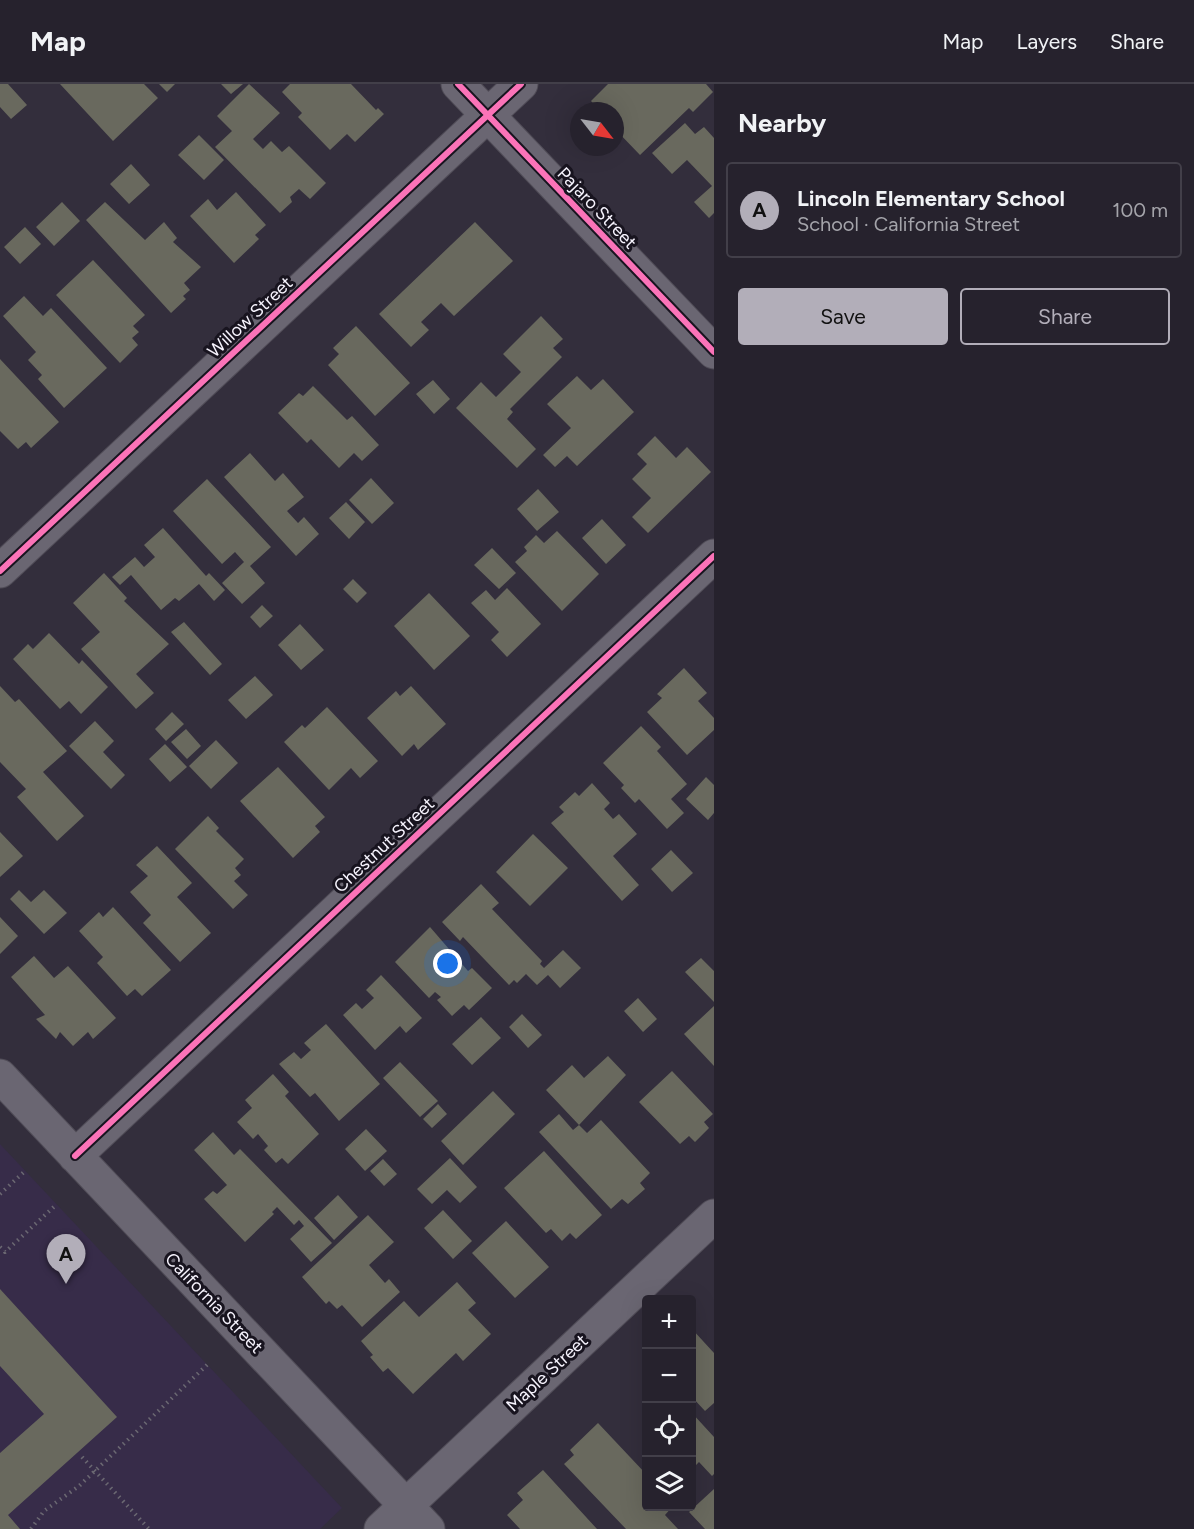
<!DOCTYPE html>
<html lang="en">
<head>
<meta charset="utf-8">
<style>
  :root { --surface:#26222d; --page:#322f39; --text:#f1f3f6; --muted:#a4a4aa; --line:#423f49; --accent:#b2aeb9 }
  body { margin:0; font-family:Figtree,sans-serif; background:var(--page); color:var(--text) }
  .controls { position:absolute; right:18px; bottom:18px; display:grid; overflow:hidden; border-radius:6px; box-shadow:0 6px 24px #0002 }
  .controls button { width:54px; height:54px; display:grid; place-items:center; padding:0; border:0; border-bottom:2px solid var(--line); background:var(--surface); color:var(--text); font:30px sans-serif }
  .compass { position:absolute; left:570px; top:18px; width:54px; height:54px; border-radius:50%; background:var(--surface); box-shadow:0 6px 24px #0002; rotate:121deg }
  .you { position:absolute; left:448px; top:880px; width:21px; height:21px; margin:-15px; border:4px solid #fff; border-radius:50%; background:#1a73e8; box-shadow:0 0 0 9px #1a73e833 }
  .badge { display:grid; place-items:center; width:39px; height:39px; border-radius:50%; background:var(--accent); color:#111; font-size:20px; font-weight:700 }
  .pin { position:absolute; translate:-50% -50px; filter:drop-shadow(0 2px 3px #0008) }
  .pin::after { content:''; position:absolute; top:32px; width:21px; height:18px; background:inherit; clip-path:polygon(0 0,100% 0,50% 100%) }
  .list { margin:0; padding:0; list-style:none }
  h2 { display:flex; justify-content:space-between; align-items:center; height:78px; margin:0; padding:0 24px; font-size:26px }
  h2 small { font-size:20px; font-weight:400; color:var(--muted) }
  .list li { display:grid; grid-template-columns:39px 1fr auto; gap:18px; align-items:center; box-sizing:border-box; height:96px; margin:0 12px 12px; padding:0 12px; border:2px solid var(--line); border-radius:6px }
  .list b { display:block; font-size:22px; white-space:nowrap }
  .list p { margin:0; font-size:20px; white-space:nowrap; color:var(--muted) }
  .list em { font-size:20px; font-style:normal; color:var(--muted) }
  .actions { display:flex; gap:12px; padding:18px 24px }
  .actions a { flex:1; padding:14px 0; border:2px solid var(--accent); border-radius:6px; text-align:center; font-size:21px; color:var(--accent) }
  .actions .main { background:var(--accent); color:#111 }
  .icon { flex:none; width:33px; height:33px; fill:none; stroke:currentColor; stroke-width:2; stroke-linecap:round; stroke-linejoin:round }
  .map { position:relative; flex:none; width:714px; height:1445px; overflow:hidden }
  header { display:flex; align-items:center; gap:36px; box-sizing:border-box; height:84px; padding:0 30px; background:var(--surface); border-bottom:2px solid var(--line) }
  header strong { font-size:28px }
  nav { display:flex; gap:33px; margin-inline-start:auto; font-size:21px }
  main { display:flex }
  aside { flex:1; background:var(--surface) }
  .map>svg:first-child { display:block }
  .built { fill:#372c49 }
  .building { fill:#69695e }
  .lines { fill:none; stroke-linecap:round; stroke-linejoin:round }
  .minor-casing { stroke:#504c57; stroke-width:35 }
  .path { stroke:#6b6872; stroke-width:4; stroke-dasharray:1.5 4.5; stroke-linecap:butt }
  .minor { stroke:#6a6672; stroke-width:33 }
  .cycleway-casing { stroke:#18141f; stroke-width:10 }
  .cycleway { stroke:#fb73b8; stroke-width:6 }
  .labels { text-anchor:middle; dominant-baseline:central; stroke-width:6; stroke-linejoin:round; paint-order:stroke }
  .street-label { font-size:18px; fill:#f6f3fd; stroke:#18141f }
</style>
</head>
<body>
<header>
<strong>Map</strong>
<nav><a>Map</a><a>Layers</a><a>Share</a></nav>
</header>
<main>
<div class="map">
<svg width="714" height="1445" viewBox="0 0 714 1445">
  <rect width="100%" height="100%" fill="#332e3c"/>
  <!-- built -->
  <path class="built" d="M0 1060 342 1424 320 1445H0Z"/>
  <!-- building -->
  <path class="building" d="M0 0H8L27 21 11 35 0 23Z
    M60 0H144L158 14 113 57Z
    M159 0H175L167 8Z
    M221 0H243L231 10Z
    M249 0 280 29 253 55 263 65 271 57 282 68 289 62 326 99 310 115 299 105 290 113 292 118 280 129 215 63 232 47 217 32Z
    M290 0H351L376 26 378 24 384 30 355 58 347 50 330 66 298 33 302 29 282 8Z
    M608 0H706L713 8 693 28 689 24 640 71 615 45 617 38 615 27H600L591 17Z
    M685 39 695 50 704 43 714 54V129L709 134 694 118 712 102 687 76 672 90 652 69Z
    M199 51 224 76 204 96 178 71Z
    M131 80 150 101 129 120 110 100Z
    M236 108 266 141 255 151 259 155 234 179 190 132 208 115 217 126Z
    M62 118 80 137 54 162 36 143Z
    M105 118 145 156 164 138 177 154 173 158 201 183 184 199 190 206 183 212 186 215 171 229 86 136Z
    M475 138 513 177 454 232 441 219 421 238 429 246 411 263 379 230Z
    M25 143 41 160 20 180 4 163Z
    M93 176 145 231 133 242 139 248 132 254 138 261 120 279 56 211Z
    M24 212 43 232 51 224 107 284 64 324 38 295 42 291 28 276 36 268 3 232Z
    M541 232 563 255 553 264 562 273 510 325 513 328 507 335 536 365 517 384 456 324 481 298 496 313 521 288 503 270Z
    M356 242 410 299 375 332 328 281 339 270 333 264Z
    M0 275 59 338 31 364 26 358 18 365 0 347Z
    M577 292 591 306 603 295 634 328 577 382 567 372 555 383 543 371 571 344 547 320Z
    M433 296 450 315 434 330 416 310Z
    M313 302 347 336 352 332 379 361 362 377 354 369 339 384 311 355 307 359 278 329 299 309 303 312Z
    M655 352 676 374 687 363 711 388 648 449 632 433 651 414 632 395 647 380 637 370Z
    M250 369 275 397 283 389 304 413 287 427 298 439 304 433 319 450 296 472 224 393Z
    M371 394 394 419 372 440 349 416Z
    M207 395 271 463 250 482 265 499 242 520 222 499 244 478 235 468 222 480 173 427Z
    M538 405 559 428 537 447 517 425Z
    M346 418 365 438 349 455 329 434Z
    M602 435 626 461 606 480 582 454Z
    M163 444 206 492 209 489 225 506 214 517 199 500 179 517 175 514 161 526 131 491 120 501 112 493 135 473 144 483 155 473 144 461Z
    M557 447 599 490 562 527 515 478 527 467 524 463 536 451 544 459Z
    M492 464 516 489 499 505 474 481Z
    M104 489 127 514 124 517 169 560 136 590 154 609 136 625 81 565 100 548 73 519Z
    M353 495 367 509 357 519 343 505Z
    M507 504 541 540 507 573 491 556 499 548 471 519 486 506 495 516Z
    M429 509 470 552 434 586 394 542Z
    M262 521 273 532 260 544 250 533Z
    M184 538 222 580 210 591 171 548Z
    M300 540 324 566 301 586 278 561Z
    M49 549 79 580 82 576 108 603 81 630 69 617 60 625 13 575 28 560 33 565Z
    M684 584 707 609 698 617 714 634V646L687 671 647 628 662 614 657 610Z
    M255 592 273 611 246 635 228 616Z
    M0 602 15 618 19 615 67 667 43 688 84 732 57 757 17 713 26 705 0 678Z
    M411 602 446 640 418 666 414 660 402 672 367 634 396 607 400 612Z
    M327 623 378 677 360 694 351 684 329 706 284 658 302 641 305 644Z
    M172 628 184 640 166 657 155 645Z
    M95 637 114 657 103 668 125 691 111 705 69 662Z
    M641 642 661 663 657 667 687 700 671 715 684 729 667 745 639 715 635 719 621 704 624 701 603 679Z
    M186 645 201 662 187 675 171 658Z
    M216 656 238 679 211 705 189 682Z
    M165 660 187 683 170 698 149 675Z
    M278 683 325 733 315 742 320 748 293 774 240 717Z
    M706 693 714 701V729L708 736 686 715Z
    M592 699 610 719 604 725 613 735 619 730 637 750 613 772 639 801 622 817 551 739 564 728 559 723 575 708 579 712Z
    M208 732 219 744 216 747 244 775 235 784 241 791 234 797 248 811 233 825 175 765Z
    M0 748 23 772 0 793Z
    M533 750 568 784 530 822 496 788Z
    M157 762 192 799 177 813 211 849 180 878 143 839 151 831 130 808 148 792 136 781Z
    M671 766 693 789 672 808 651 785Z
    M481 800 499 819 492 825 542 877 540 880 544 884 563 866 581 884 560 904 548 891 537 901 526 890 517 899 514 896 509 901 463 853 460 857 442 838Z
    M19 806 31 818 44 806 67 829 44 850 10 815Z
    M113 823 171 886 142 912 135 905 127 912 97 879 103 873 79 847 99 828 103 833Z
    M0 833 18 852 0 870Z
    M430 843 468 887 472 884 492 904 469 926 464 921 452 932 437 916 441 913 435 908 429 914 395 878Z
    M34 872 54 894 68 882 116 934 93 955 88 948 73 962 60 948 56 955 36 935 45 931 11 893Z
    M701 874 714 887V918L685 888Z
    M381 891 422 934 406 949 400 942 375 966 343 931 356 919 362 925 374 914 366 906Z
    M638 914 657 935 643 948 624 927Z
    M714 922V982L684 950Z
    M522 930 542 951 528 964 509 943Z
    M481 933 501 954 472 981 452 960Z
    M326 940 380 1000 339 1037 315 1009 310 1013 279 980 294 968 301 975 311 966 304 959Z
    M608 972 626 991 579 1041 546 1006 572 981 584 994Z
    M400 978 438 1017 420 1033 383 994Z
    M672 987 713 1030 704 1038 709 1044 695 1058 689 1052 680 1060 639 1018Z
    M273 990 289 1008 285 1012 319 1050 288 1080 282 1074 276 1079 264 1066 268 1062 258 1050 253 1055 237 1038 252 1024 245 1016Z
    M493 1007 515 1030 463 1081 441 1057Z
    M438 1020 447 1030 432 1044 423 1035Z
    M559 1030 573 1046 579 1041 587 1049 601 1036 650 1089 640 1099 645 1105 628 1120 622 1115 611 1125 539 1048Z
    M366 1045 387 1067 365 1087 345 1065Z
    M213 1048 234 1071 240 1065 332 1159 311 1178 290 1155 304 1142 299 1136 294 1141 277 1123 272 1128 274 1130 245 1158 204 1115 213 1107 217 1110 227 1101 194 1066Z
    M544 1067 602 1131 576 1155 570 1149 562 1157 551 1145 546 1149 504 1104Z
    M450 1074 477 1103 460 1119 447 1106 432 1120 417 1105Z
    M383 1075 397 1090 384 1102 370 1087Z
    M338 1111 358 1133 334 1156 314 1134Z
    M443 1126 472 1157 453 1175 424 1144Z
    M368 1131 394 1158 369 1181 385 1199 389 1195 400 1208 362 1243 342 1221 337 1225 329 1217 326 1220 302 1193Z
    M506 1137 549 1183 515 1214 472 1169Z
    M457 1198 476 1219 468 1226 491 1250 463 1277 456 1269 413 1310 388 1284 383 1288 370 1273 373 1271 361 1257 404 1217 419 1233Z
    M0 1205 117 1333 8 1431 20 1445H0V1369L44 1330 0 1282Z
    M692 1245 714 1269V1319L705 1327 692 1313Z
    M692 1329 714 1353V1390L712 1392 699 1378 692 1385Z
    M598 1339 646 1390V1422H673L665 1431 678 1445H626L564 1380 574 1371 570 1366Z
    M543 1386 597 1445H520L507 1431 523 1416 517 1409Z
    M714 1405V1445H705L689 1428Z"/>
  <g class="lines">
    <defs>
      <path id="minor" d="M458 0 714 268
        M0 487 521 0
        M0 992 428 1445
        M75 1072 714 472
        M381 1445 714 1132"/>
    </defs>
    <!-- minor casing -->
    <use href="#minor" class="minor-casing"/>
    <!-- path -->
    <path class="path" d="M0 1110 25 1087
      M0 1163 5 1168 57 1120
      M82 1373 149 1445
      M31 1445 44 1427 79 1402 208 1280"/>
    <!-- minor -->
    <use href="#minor" class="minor"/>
    <defs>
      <path id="cycleway" d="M458 0 714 268
        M0 487 521 0
        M75 1072 714 472"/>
    </defs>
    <!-- cycleway casing -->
    <use href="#cycleway" class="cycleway-casing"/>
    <!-- cycleway -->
    <use href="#cycleway" class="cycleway"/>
  </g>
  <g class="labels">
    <!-- street labels -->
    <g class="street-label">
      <text transform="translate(597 124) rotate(46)">Pajaro Street</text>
      <text transform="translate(250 233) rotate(-43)">Willow Street</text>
      <text transform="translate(384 761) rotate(-43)">Chestnut Street</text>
      <text transform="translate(214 1219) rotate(46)">California Street</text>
      <text transform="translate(547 1289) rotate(-43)">Maple Street</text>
    </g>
  </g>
</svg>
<div class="controls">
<button>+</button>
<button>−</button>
<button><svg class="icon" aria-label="locate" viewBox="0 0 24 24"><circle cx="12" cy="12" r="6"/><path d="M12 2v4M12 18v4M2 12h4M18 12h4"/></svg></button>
<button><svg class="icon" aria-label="layers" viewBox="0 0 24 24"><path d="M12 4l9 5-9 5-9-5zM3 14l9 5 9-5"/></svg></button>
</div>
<svg class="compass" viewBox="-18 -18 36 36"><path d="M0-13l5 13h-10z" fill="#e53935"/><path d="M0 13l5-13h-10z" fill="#a4a4aa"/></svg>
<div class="you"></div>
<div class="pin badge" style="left:66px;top:1200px">A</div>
</div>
<aside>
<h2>Nearby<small></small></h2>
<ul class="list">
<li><span class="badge">A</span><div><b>Lincoln Elementary School</b><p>School · California Street</p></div><em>100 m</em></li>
</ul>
<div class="actions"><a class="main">Save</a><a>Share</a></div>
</aside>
</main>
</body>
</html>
